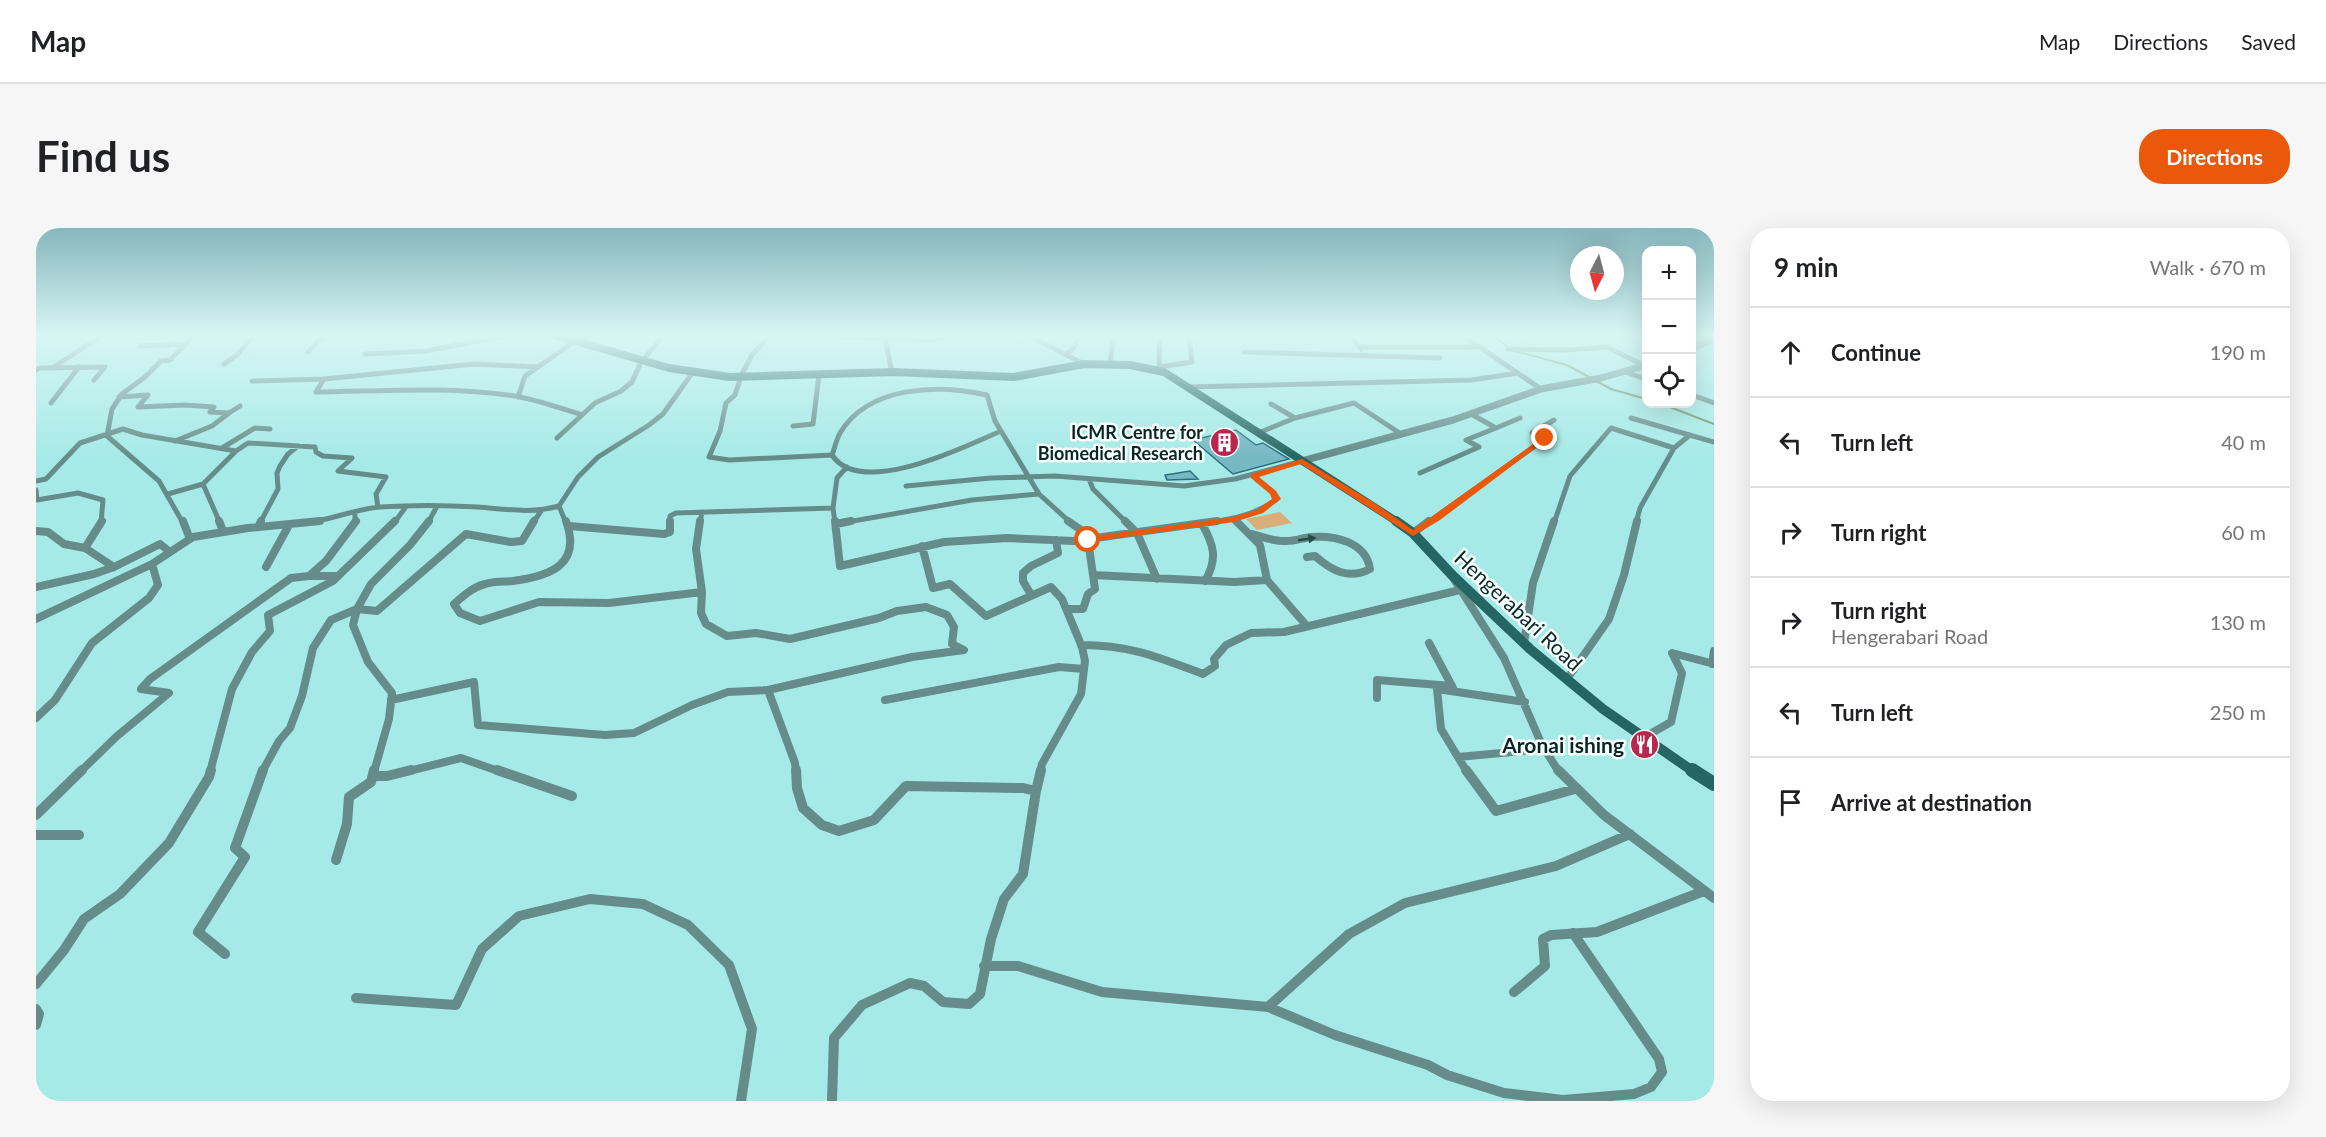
<!DOCTYPE html>
<html lang="en">
<head>
<meta charset="utf-8">
<style>
  :root { --surface:#fff; --page:#f6f6f6; --text:#202124; --muted:#757577; --line:#e0e0e0; --accent:#ea580c }
  body { margin:0; font-family:Lato,sans-serif; background:var(--page); color:var(--text) }
  .controls { position:absolute; right:18px; top:18px; display:grid; overflow:hidden; border-radius:12px; box-shadow:0 6px 24px #0002 }
  .controls button { width:54px; height:54px; display:grid; place-items:center; padding:0; border:0; border-bottom:2px solid var(--line); background:var(--surface); color:var(--text); font:30px sans-serif }
  .compass { position:absolute; left:1534px; top:18px; width:54px; height:54px; border-radius:50%; background:var(--surface); box-shadow:0 6px 24px #0002; rotate:186deg }
  .stop { position:absolute; width:18px; height:18px; margin:-14px; border:4px solid #ea580c; border-radius:50%; background:#fff }
  .stop.end { background:#ea580c; border-color:#fff; box-shadow:0 2px 6px #0008 }
  .list { margin:0; padding:0; list-style:none }
  h2 { display:flex; justify-content:space-between; align-items:center; height:78px; margin:0; padding:0 24px; font-size:26px }
  h2 small { font-size:20px; font-weight:400; color:var(--muted) }
  .list li { display:grid; grid-template-columns:39px 1fr auto; gap:18px; align-items:center; box-sizing:border-box; height:90px; padding:0 24px; border-top:2px solid var(--line) }
  .list b { display:block; font-size:22px; white-space:nowrap }
  .list p { margin:0; font-size:20px; white-space:nowrap; color:var(--muted) }
  .list em { font-size:20px; font-style:normal; color:var(--muted) }
  .icon { flex:none; width:33px; height:33px; fill:none; stroke:currentColor; stroke-width:2; stroke-linecap:round; stroke-linejoin:round }
  .map { position:relative; flex:none; width:1678px; height:873px; overflow:hidden; border-radius:24px }
  header { display:flex; align-items:center; gap:36px; box-sizing:border-box; height:84px; padding:0 30px; background:var(--surface); border-bottom:2px solid var(--line) }
  header strong { font-size:28px }
  nav { display:flex; gap:33px; margin-inline-start:auto; font-size:21px }
  .intro { display:flex; align-items:center; justify-content:space-between; box-sizing:border-box; height:144px; padding:0 36px }
  h1 { margin:0; font-size:42px }
  .button { padding:15px 27px; border-radius:24px; background:var(--accent); color:#fff; font-size:21px; font-weight:700 }
  main { display:flex; gap:36px; padding:0 36px }
  aside { flex:1; background:var(--surface); border-radius:24px; box-shadow:0 6px 24px #0002 }
  .map>svg:first-child { display:block }
  .green { fill:#d8ae79 }
  .lines { fill:none; stroke-linecap:round; stroke-linejoin:round }
  .stream { stroke:#6c8e62; stroke-width:2 }
  .building { fill:#77b8c5; stroke:#2c6d79; stroke-width:1.5 }
  .minor-far2 { stroke:#658c8a; stroke-width:5 }
  .minor-far1 { stroke:#658c8a; stroke-width:8 }
  .minor { stroke:#658c8a; stroke-width:10 }
  .tertiary { stroke:#658c8a; stroke-width:7 }
  .secondary-far2 { stroke:#256563; stroke-width:8 }
  .secondary-far1 { stroke:#256563; stroke-width:10 }
  .secondary { stroke:#256563; stroke-width:14 }
  .oneway { fill:#294a48 }
  .route { fill:#ea580c }
  .labels { text-anchor:middle; dominant-baseline:central; stroke-width:5; stroke-linejoin:round; paint-order:stroke }
  .far-poi-label { font-size:18px; font-weight:bold; fill:#092625; stroke:#f8fefe; text-anchor:end }
  .street-label { font-size:21px; fill:#092625; stroke:#f8fefe }
  .poi-label { font-size:21px; font-weight:bold; fill:#092625; stroke:#f8fefe; text-anchor:end }
</style>
</head>
<body>
<header>
<strong>Map</strong>
<nav><a>Map</a><a>Directions</a><a>Saved</a></nav>
</header>
<div class="intro"><h1>Find us</h1><a class="button">Directions</a></div>
<main>
<div class="map">
<svg width="1678" height="873" viewBox="0 0 1678 873">
  <rect width="100%" height="100%" fill="#a6eae7"/>
  <!-- green -->
  <path class="green" d="M1244 284 1256 295 1221 302 1210 291Z"/>
  <g class="lines">
    <!-- stream -->
    <path class="stream" d="M1457 107 1475 122 1531 137 1575 161 1610 171
      M1626 176 1678 196"/>
  </g>
  <!-- building -->
  <path class="building" d="M1200 202 1220 217 1227 215 1253 231 1197 246 1157 212Z
    M1154 243 1162 251 1131 252 1129 247Z"/>
  <g class="lines">
    <!-- minor-far2 -->
    <path class="minor-far2" d="M734 107 716 127 705 148 699 167 690 175 684 203 673 229 693 232 796 227C825 271 930 218 965 203L1003 266 1035 295
      M776 107 896 112 912 107
      M992 107 1048 136
      M1295 107H1314L1325 121
      M1426 107 1505 161
      M849 111 856 144
      M545 113 555 107
      M104 118 150 116
      M1324 119H1444
      M1472 121 1529 122 1571 119 1609 138
      M272 124 288 107
      M1208 124 1404 130
      M1031 125 1037 121 1043 107
      M329 126 390 123 472 107
      M1074 135 1078 107
      M188 136 201 127 218 107
      M19 138 67 107
      M1123 139 1156 134 1153 107
      M1123 141 1124 107
      M0 142 3 140 69 139 58 152
      M1589 144 1610 151
      M288 151 280 164C346 163 414 158 479 168 502 172 524 180 546 187
      M216 153 288 151 438 136 501 139
      M1151 159 1435 152 1482 145
      M1656 167 1678 175
      M83 169 112 167 102 179 149 177 178 179 174 184 193 185 204 178
      M482 169 489 148 542 111
      M15 175 43 139
      M1235 176 1259 190
      M1435 186 1460 200 1484 190
      M1595 190 1678 214
      M757 198 777 196 783 147
      M1222 205 1259 190 1318 175 1365 206
      M521 210 559 175 585 163 596 154 605 134 628 107
      M139 213 176 198 193 185
      M186 220 219 200 234 201
      M1638 220 1654 207
      M200 223 212 215 279 219 280 224 287 228 316 230 302 243 350 249 340 266 342 279
      M796 227C799 220 800 212 804 205 833 157 903 156 951 167L959 193 965 203
      M1384 245 1443 219 1430 212 1460 200
      M1053 251 1057 261 1091 295
      M0 253 10 251 44 215 87 201 106 207 200 223 167 256 184 295
      M870 258 955 250 1019 248 1148 258 1199 251 1266 233
      M0 262 1 272 42 265 67 272 65 295
      M132 266 167 256
      M523 278 530 295
      M319 285V295
      M1198 291 1202 295
      M147 295 123 253 71 208 76 181 86 166 109 149 125 133 134 132 158 107
      M224 295 242 261 241 245 244 238 252 226 262 218
      M267 295C293 293 318 281 344 279 375 277 409 277 441 279 470 281 494 286 523 278L542 249 562 229 613 197 627 186 657 144
      M358 295 369 280
      M392 295 400 280
      M497 295 505 283
      M634 295V288L640 285 797 280
      M664 295 666 284
      M799 295 797 280 801 250 811 239
      M806 295 936 272 1003 266
      M1170 295C1197 291 1219 287 1241 271L1237 264 1217 248
      M1391 295 1509 211 1496 205 1518 192
      M1518 295 1534 248 1575 200 1638 220 1604 280 1600 295"/>
    <!-- minor-far1 -->
    <path class="minor-far1" d="M147 293 154 311
      M183 293 187 303
      M530 293C546 337 514 348 477 353 468 354 458 353 449 356 437 359 427 368 418 376L424 385 444 393 503 374 573 375 666 364 665 385 670 396 691 408 720 405 754 411 843 390 861 383 890 379 911 387 918 399 916 416 928 422 876 429 732 462 759 535 760 544
      M664 293 660 321 666 364
      M799 293 804 338 908 314 971 310 1038 313 1181 293
      M1032 293 1058 311
      M1089 293 1101 305 1121 351
      M800 296 815 293
      M1166 296C1178 317 1182 331 1169 353
      M533 298 628 306 634 304V293
      M222 299 225 293
      M0 303 12 304 28 316 49 320 78 339
      M1377 305 1393 293
      M1216 306C1226 309 1237 313 1248 313 1257 314 1266 310 1275 309 1299 307 1330 314 1334 341 1313 352 1296 343 1279 328L1271 329
      M886 318 897 360 914 356 950 388 1015 359 1026 371 1046 419 1049 433 1045 466 1006 536 1004 544
      M49 320 66 293
      M230 339 253 297
      M1057 347 1198 354 1231 352 1224 317 1200 293
      M302 348H273L290 333 320 293
      M1418 351 1468 430 1506 517 1523 544
      M1231 352 1270 397
      M0 359 58 346 78 339 124 316 134 324
      M994 365 987 353V345L995 338 1022 325 1020 312
      M1031 381H1047L1052 366 1059 361 1052 312
      M0 391 116 336 157 309 212 300 284 293
      M1393 415 1417 460
      M1488 415 1497 355 1518 293
      M1045 417C1094 417 1122 429 1167 446L1179 438 1178 431 1190 417 1215 405 1248 404 1424 362
      M1676 436 1678 423
      M1531 451 1573 391 1588 347 1601 293
      M1341 470V452L1416 458
      M355 472 438 454 442 497 569 507 598 505 656 477 692 464 732 462
      M849 472 1023 439 1048 441
      M0 490 19 472 56 415 113 370 122 357 116 336
      M1607 510 1635 494 1646 445 1636 425 1678 436
      M1422 529 1508 521
      M44 544 80 509 133 465 105 461 114 451 255 350 273 348
      M174 544 196 461 216 424 234 403 232 387 297 353 359 293
      M226 544 243 513 254 500 266 468 277 420 295 392 321 381 335 356 374 317 393 293
      M338 544 353 491 356 465 332 434 317 397 321 381 341 383 430 306 475 314 486 313 498 293
      M369 544 425 530 465 544
      M1431 544 1405 501 1401 461 1489 474"/>
    <!-- minor -->
    <path class="minor" d="M461 542 536 568
      M760 542 761 560 767 580 786 597 803 603 838 592 870 558 987 560 1000 563 987 646 968 671 955 711 944 766 933 776 907 774 888 758 874 755 826 777 798 810 796 873
      M1430 542 1460 583 1539 561
      M1522 542 1568 587 1678 670
      M337 548H351L375 542
      M1000 563 1005 542
      M0 587 46 542
      M0 607H43
      M300 632 311 596 313 569 335 554 338 542
      M189 726 162 704 209 629 199 620 227 542
      M948 738H982L1066 764 1232 779 1313 706 1369 675 1520 638 1594 606
      M0 756 28 722 48 691 84 666 133 615 173 549 175 542
      M1478 764 1509 738 1507 711 1515 707 1561 704 1668 663
      M320 770 420 777 446 721 483 688 554 671 607 676 652 697 693 737 716 801 705 873
      M1232 779 1299 807 1392 837 1411 847 1468 865 1527 872 1598 866 1615 859 1626 844 1623 831 1537 705
      M0 781 3 786 0 797"/>
    <!-- tertiary -->
    <path class="tertiary" d="M1656 120 1678 111
      M1266 233 1417 192 1505 161 1565 150 1610 137"/>
    <!-- secondary-far2 -->
    <path class="secondary-far2" d="M519 107 633 140 694 149 858 144 978 149 1048 136 1094 137 1128 144 1363 295"/>
    <!-- secondary-far1 -->
    <path class="secondary-far1" d="M1360 293 1377 305 1416 347 1494 421 1567 481 1658 544"/>
    <!-- secondary -->
    <path class="secondary" d="M1656 542 1678 556"/>
  </g>
  <!-- one-way arrows -->
  <defs><path id="oneway-solid" d="M-6-.8H1V-3.2L6.5 0L1 3.2V.8H-6Z" transform="scale(1.5)"/></defs>
  <use class="oneway" href="#oneway-solid" transform="translate(1271 311) rotate(-8)"/>
  <!-- sky -->
  <linearGradient id="sky" x2="0" y2="1"><stop stop-color="#87b7bd"/><stop offset="0.47" stop-color="#d7f6f4"/><stop offset="1" stop-color="#d7f6f4" stop-opacity="0"/></linearGradient>
  <rect width="1678" height="229" fill="url(#sky)"/>
  <!-- route -->
  <path class="route" d="M1507 209 1513 210 1404 292 1377 308 1265 236 1223 249 1240 263 1245 271 1227 285 1198 294 1052 314 1048 312 1052 309 1197 289 1221 282 1236 271 1234 266 1215 250V246L1266 231 1340 276 1377 302Z"/>
  <!-- icons -->
  <defs>
    <symbol id="building-disc" viewBox="-11 -11 22 22"><circle r="9.5" fill="#b8274c" stroke="#f8fefe"/><path d="M-4-6H4V6H1V3H-1V6H-4ZM-2.5-4.3h1.7v1.8h-1.7ZM.8-4.3h1.7v1.8H.8ZM-2.5-1h1.7V.8h-1.7ZM.8-1h1.7V.8H.8Z" fill="#fff"/></symbol>
    <symbol id="restaurant-disc" viewBox="-11 -11 22 22"><circle r="9.5" fill="#b8274c" stroke="#f8fefe"/><path d="M-5-6h1v4h1v-4h1v4h1v-4h1v5L-1.5 .5V6h-2V.5L-5-1ZM5-6V6H3V1.5H1.5Q1.5-4 5-6Z" fill="#fff"/></symbol>
  </defs>
  <g fill-rule="evenodd">
    <use href="#building-disc" x="1172" y="198" width="33" height="33"/>
    <use href="#restaurant-disc" x="1592" y="500" width="33" height="33"/>
  </g>
  <g class="labels">
    <!-- far-poi labels -->
    <g class="far-poi-label">
      <text x="1167" y="204">ICMR Centre for<tspan x="1167" dy="21">Biomedical Research</tspan></text>
    </g>
    <!-- street labels -->
    <g class="street-label">
      <text transform="translate(1483 382) rotate(43)">Hengerabari Road</text>
    </g>
    <!-- poi labels -->
    <g class="poi-label">
      <text x="1588" y="516">Aronai ishing</text>
    </g>
  </g>
</svg>
<div class="controls">
<button>+</button>
<button>−</button>
<button><svg class="icon" aria-label="locate" viewBox="0 0 24 24"><circle cx="12" cy="12" r="6"/><path d="M12 2v4M12 18v4M2 12h4M18 12h4"/></svg></button>
</div>
<svg class="compass" viewBox="-18 -18 36 36"><path d="M0-13l5 13h-10z" fill="#e53935"/><path d="M0 13l5-13h-10z" fill="#757577"/></svg>
<div class="stop" style="left:1052px;top:312px"></div>
<div class="stop end" style="left:1509px;top:210px"></div>
</div>
<aside>
<h2>9 min<small>Walk · 670 m</small></h2>
<ul class="list">
<li><svg class="icon" aria-label="ahead" viewBox="0 0 24 24"><path d="M12 20V5M6 11l6-6 6 6"/></svg><div><b>Continue</b></div><em>190 m</em></li>
<li><svg class="icon" aria-label="left" viewBox="0 0 24 24"><path d="M17 20v-9H6M10 6l-5 5 5 5"/></svg><div><b>Turn left</b></div><em>40 m</em></li>
<li><svg class="icon" aria-label="right" viewBox="0 0 24 24"><path d="M7 20v-9h11M14 6l5 5-5 5"/></svg><div><b>Turn right</b></div><em>60 m</em></li>
<li><svg class="icon" aria-label="right" viewBox="0 0 24 24"><path d="M7 20v-9h11M14 6l5 5-5 5"/></svg><div><b>Turn right</b><p>Hengerabari Road</p></div><em>130 m</em></li>
<li><svg class="icon" aria-label="left" viewBox="0 0 24 24"><path d="M17 20v-9H6M10 6l-5 5 5 5"/></svg><div><b>Turn left</b></div><em>250 m</em></li>
<li><svg class="icon" aria-label="arrive" viewBox="0 0 24 24"><path d="M6 21V4h12l-3 4 3 4H6"/></svg><div><b>Arrive at destination</b></div></li>
</ul>
</aside>
</main>
</body>
</html>
